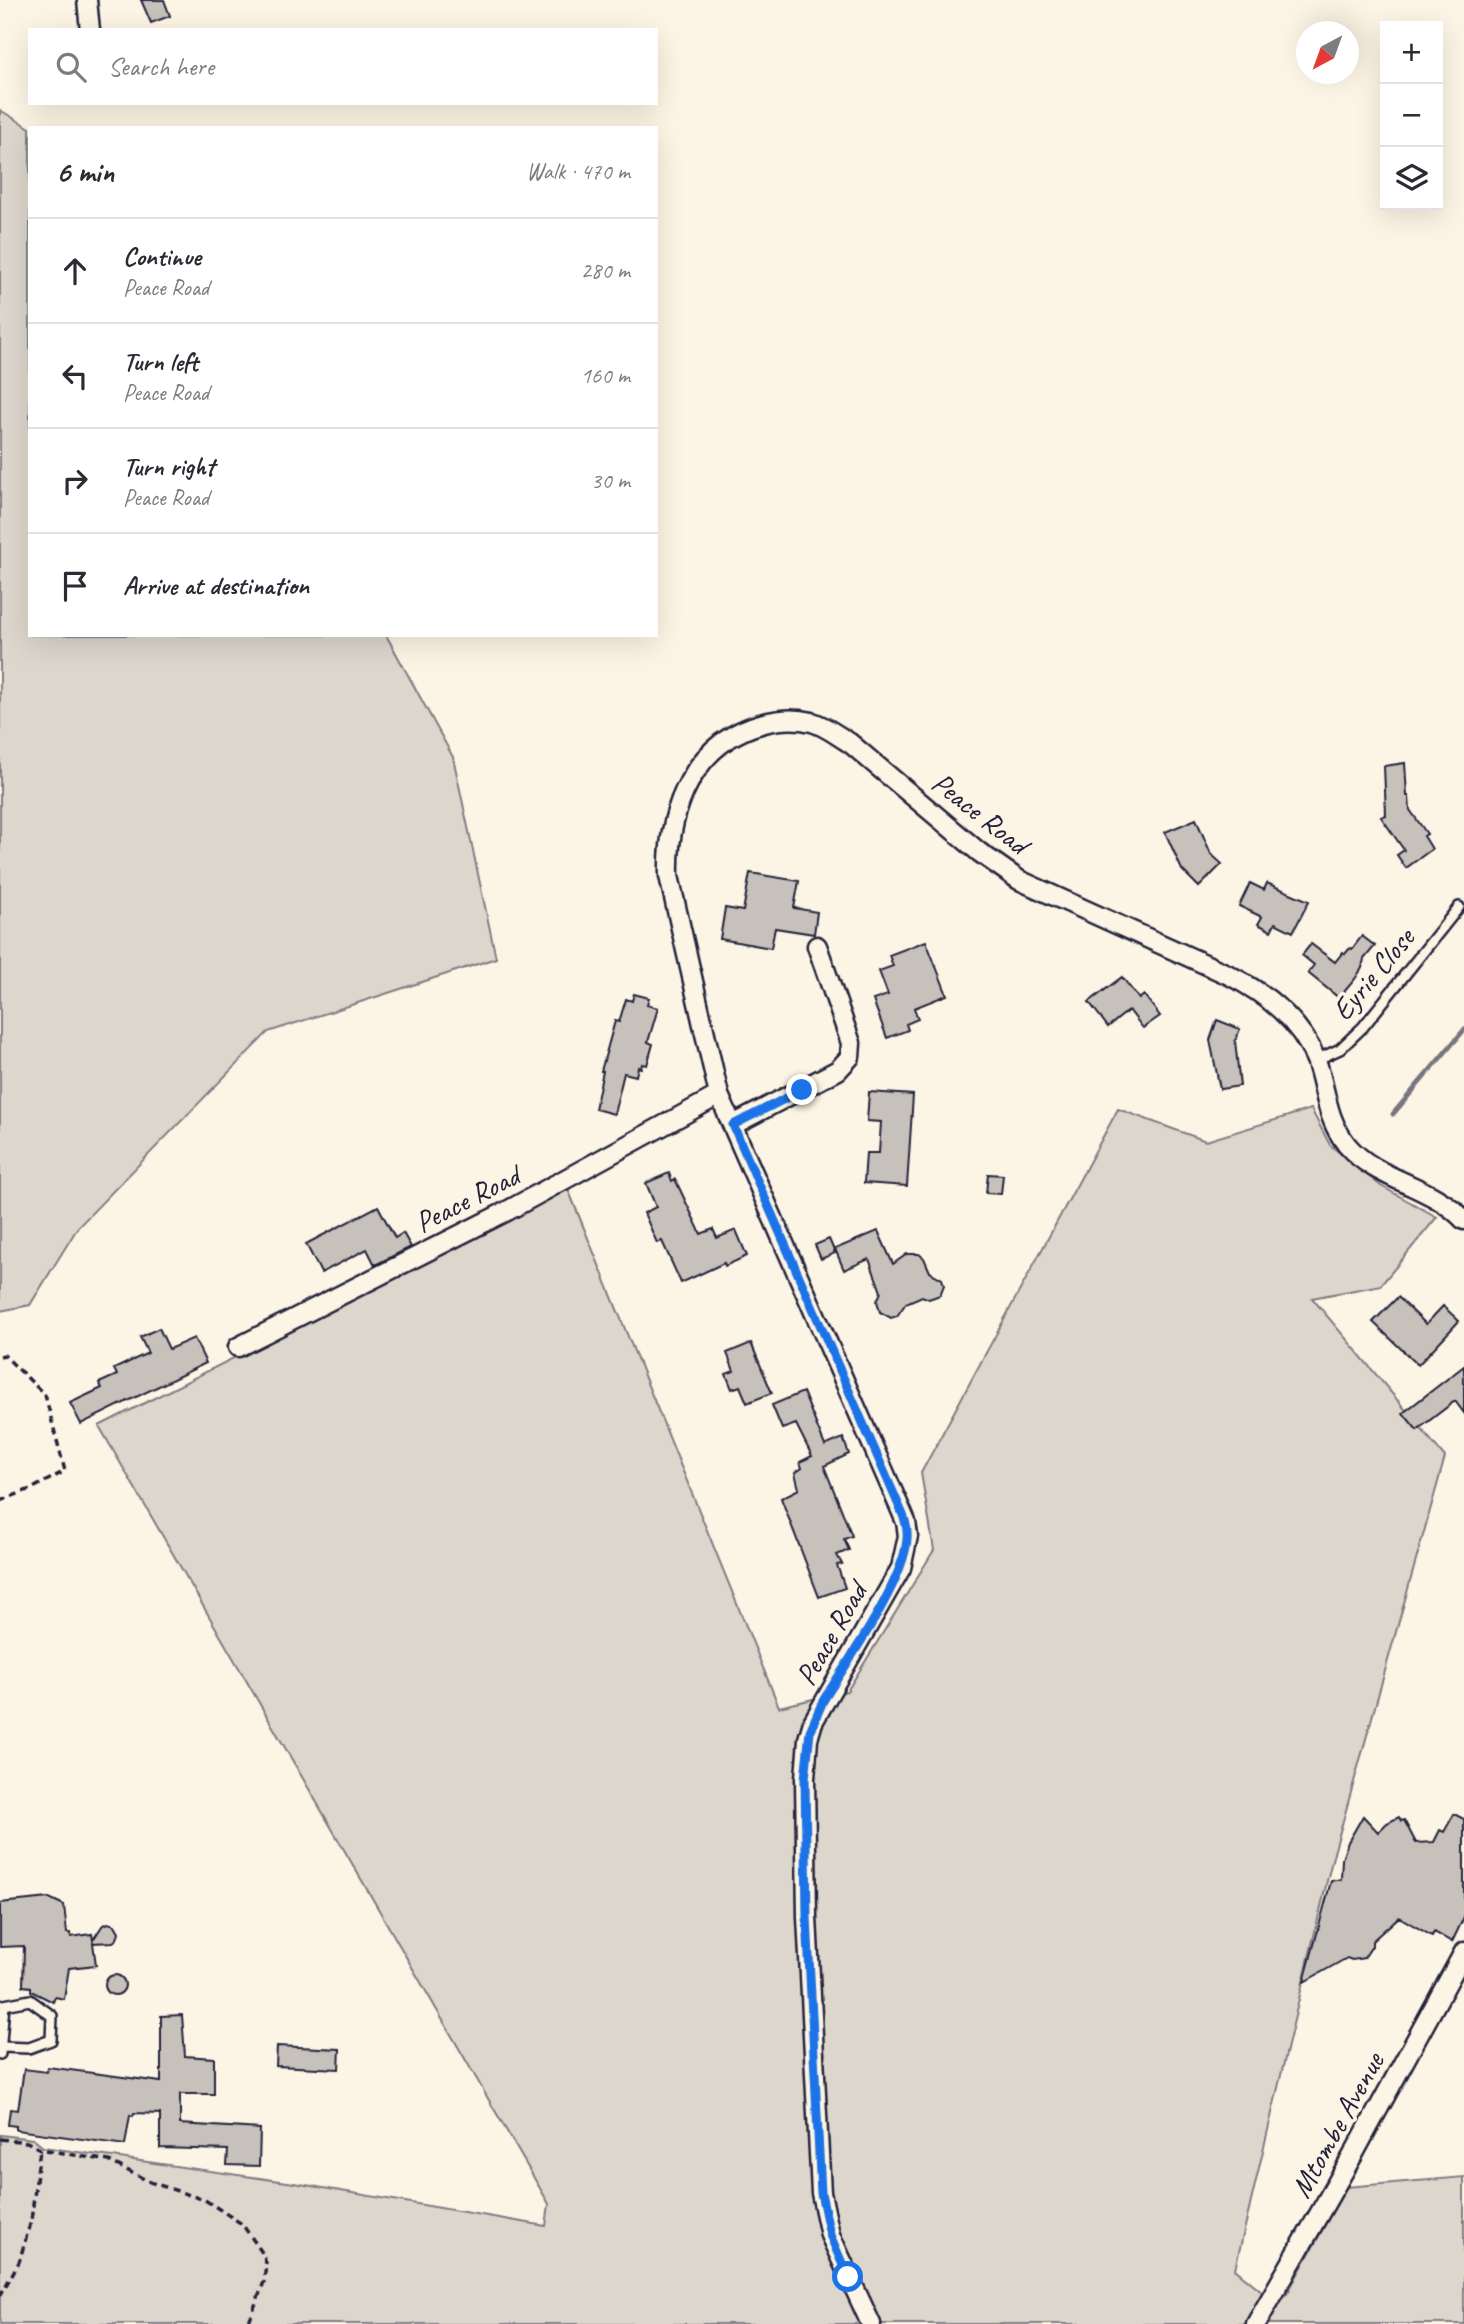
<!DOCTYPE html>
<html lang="en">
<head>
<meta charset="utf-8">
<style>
  :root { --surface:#fff; --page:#f7f7f7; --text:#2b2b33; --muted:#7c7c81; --line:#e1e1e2 }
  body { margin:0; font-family:Caveat,sans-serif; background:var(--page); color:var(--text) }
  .controls { position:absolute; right:21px; top:21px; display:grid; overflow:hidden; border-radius:0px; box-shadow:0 7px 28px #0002 }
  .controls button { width:63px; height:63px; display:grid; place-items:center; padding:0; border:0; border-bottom:2px solid var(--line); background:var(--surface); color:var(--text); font:35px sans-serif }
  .compass { position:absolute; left:1296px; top:21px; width:63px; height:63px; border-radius:50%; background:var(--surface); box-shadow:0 7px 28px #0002; rotate:221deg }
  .stop { position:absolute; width:21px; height:21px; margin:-16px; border:5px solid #1a73e8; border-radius:50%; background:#fff }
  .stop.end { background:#1a73e8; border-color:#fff; box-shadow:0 2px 7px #0008 }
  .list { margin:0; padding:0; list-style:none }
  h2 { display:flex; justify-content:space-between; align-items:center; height:91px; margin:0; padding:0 28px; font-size:30px }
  h2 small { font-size:23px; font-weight:400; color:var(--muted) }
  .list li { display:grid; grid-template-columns:46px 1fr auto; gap:21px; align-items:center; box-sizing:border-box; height:105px; padding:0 28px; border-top:2px solid var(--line) }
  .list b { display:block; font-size:26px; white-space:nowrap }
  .list p { margin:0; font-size:23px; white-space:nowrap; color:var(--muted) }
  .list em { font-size:23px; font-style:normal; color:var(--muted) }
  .icon { flex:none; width:38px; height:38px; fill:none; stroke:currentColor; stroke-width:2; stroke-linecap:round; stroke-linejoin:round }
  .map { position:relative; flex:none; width:1464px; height:2324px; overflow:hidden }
  .search { position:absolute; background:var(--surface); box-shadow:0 7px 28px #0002; left:28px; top:28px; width:630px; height:77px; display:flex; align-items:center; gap:18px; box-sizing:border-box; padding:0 24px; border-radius:0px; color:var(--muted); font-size:26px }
  .panel { position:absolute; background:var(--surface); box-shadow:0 7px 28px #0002; left:28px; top:126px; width:630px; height:511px; border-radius:0px }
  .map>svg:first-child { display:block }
  .green { fill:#dcd6cc; stroke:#7f7c84; stroke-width:2 }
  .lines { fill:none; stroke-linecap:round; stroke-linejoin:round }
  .stream { stroke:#78757e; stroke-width:5 }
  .building { fill:#c6c1bb; stroke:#22223b; stroke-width:2 }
  .service-casing { stroke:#22223b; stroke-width:14 }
  .minor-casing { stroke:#22223b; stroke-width:23 }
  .path { stroke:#22223b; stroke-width:3.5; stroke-dasharray:7 5; stroke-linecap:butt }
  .service { stroke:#fcf5e5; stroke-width:9 }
  .minor { stroke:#fcf5e5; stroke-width:18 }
  .route { stroke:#1a73e8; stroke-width:9 }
  .labels { text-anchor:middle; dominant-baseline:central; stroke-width:7; stroke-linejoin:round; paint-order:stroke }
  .street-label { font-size:30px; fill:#22223b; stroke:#fcf5e5 }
</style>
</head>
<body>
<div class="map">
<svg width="1464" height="2324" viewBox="0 0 1464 2324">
  <rect width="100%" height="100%" fill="#fcf5e5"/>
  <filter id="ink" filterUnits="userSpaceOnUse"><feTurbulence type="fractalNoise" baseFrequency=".0143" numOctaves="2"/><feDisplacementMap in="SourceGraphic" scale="14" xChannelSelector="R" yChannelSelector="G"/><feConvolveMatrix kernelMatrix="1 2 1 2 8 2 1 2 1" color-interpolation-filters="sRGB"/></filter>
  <g filter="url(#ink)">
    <!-- green -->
    <path class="green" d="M0 110 30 128V635H386L453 757 496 958 268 1032 78 1227 30 1305 0 1311Z
      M1118 1109 1206 1141 1311 1109 1330 1145 1381 1186 1437 1217 1381 1285 1312 1298 1445 1457 1332 1860 1235 2269 1263 2292 1287 2294 1346 2187 1464 2177V2324H0V2135L33 2139 43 2147 294 2183 546 2226 549 2204 99 1426 568 1189 779 1707 847 1691 934 1550 921 1473Z"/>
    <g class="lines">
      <!-- stream -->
      <path class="stream" d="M1393 1114 1464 1030"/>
    </g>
    <!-- building -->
    <path class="building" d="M141 0H164L170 16 151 23Z
      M1405 763 1407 796H1409L1410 810 1427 834 1424 836 1432 849 1406 868 1397 855 1404 850 1381 817 1386 815 1384 766Z
      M1196 819 1211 854 1222 864 1199 887 1182 870 1165 832Z
      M750 873 799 881 794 908 817 912 814 934 775 928 771 948 720 939 725 908 743 911Z
      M1250 883 1264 890 1267 883 1309 901 1293 932 1275 923 1271 931 1258 924 1262 917 1239 906Z
      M1362 936 1375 946 1364 959 1362 968 1355 979 1339 998 1308 973 1314 965 1302 955 1311 944 1335 962 1343 952 1345 954 1350 948 1352 949Z
      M926 941 947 995 914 1008 918 1019 906 1024 908 1030 887 1038 873 1000 888 995 879 971 893 966 889 955Z
      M1122 977 1139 999 1144 995 1160 1016 1143 1028 1129 1010 1108 1027 1089 1002Z
      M634 994 649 998 647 1005 658 1008 648 1042 653 1044 647 1065 642 1064 641 1068 638 1067 636 1076 624 1073 614 1114 595 1109 603 1071H601L615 1021 619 1022 626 999 632 1001Z
      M1217 1020 1240 1029 1235 1041 1240 1086 1220 1089 1210 1040Z
      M869 1092 913 1095 907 1186 864 1183 866 1153H879L881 1122 867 1121Z
      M669 1173 672 1181 675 1179 701 1234 713 1229 717 1238 736 1230 747 1256 725 1266 724 1263 681 1283 662 1241 657 1243 644 1213 656 1207 646 1183Z
      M988 1174 1003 1175 1001 1194 986 1193Z
      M378 1206 395 1238 403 1233 411 1247 375 1265 367 1249 321 1273 306 1244Z
      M878 1231 893 1264 907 1254H919L924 1258 930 1272 942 1279 944 1285 940 1295 929 1299 922 1296 906 1303 897 1316 891 1318 880 1312 877 1301 881 1292 869 1259 844 1270 835 1249Z
      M829 1239 835 1253 821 1259 815 1245Z
      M1398 1297 1426 1324 1443 1306 1459 1321 1418 1365 1373 1322Z
      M159 1328 169 1349 194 1338 206 1363 81 1424 70 1403 102 1388 99 1383 117 1375 114 1369 148 1353 140 1337Z
      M751 1343 772 1393 747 1403 740 1386 732 1389 726 1374 734 1371 727 1353Z
      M1464 1366V1413L1455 1401 1417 1430 1403 1413Z
      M803 1392 825 1446 843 1438 849 1454 824 1466 852 1536 844 1539 849 1550 837 1555 842 1564 837 1565 845 1588 819 1597 781 1498 799 1489 795 1473 802 1468 800 1462 812 1456 796 1424 782 1429 772 1405Z
      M1454 1814 1464 1819V1917L1452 1942 1434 1932 1432 1936 1399 1917 1372 1941V1946L1364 1958 1352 1960 1347 1958 1304 1982 1331 1881 1341 1879 1342 1859 1348 1842 1363 1816 1378 1832 1387 1823 1399 1817 1401 1821 1404 1820 1416 1843 1434 1842 1440 1830 1444 1832Z
      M49 1898 64 1905 67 1933H70L71 1937 92 1934 93 1940 102 1926 108 1923 115 1925 119 1932 117 1939 113 1942 93 1943 96 1965 69 1968 64 1999 55 1997 53 2002 31 1991V1987L23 1986 24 1946 0 1947V1903Z
      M105 1985a10 10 0 1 1 20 0a10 10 0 1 1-20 0Z
      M182 2015 185 2056 214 2058V2094H180V2124L260 2129 259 2166 227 2165 228 2150 160 2148V2114L134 2113 133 2116 130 2115 125 2145 16 2130V2126L8 2125 10 2109 18 2110 24 2069 47 2072 48 2067 161 2082V2016Z
      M277 2046 340 2049 339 2069 276 2066Z"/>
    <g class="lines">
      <defs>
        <path id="service" d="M1316 1060 1340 1049 1363 1027 1459 907
          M0 2054 4 2005 30 2000 52 2016 51 2040 29 2048 1 2047"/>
        <path id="minor" d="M87 0 90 30
          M733 1125 838 1070 850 1057 851 1043 817 946
          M238 1347 507 1211 719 1095
          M871 2324 830 2235 821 2193 807 1917 805 1778 808 1739 813 1722 901 1568 908 1536 906 1522 900 1508 719 1095 669 876C667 809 694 741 764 723 780 719 796 718 812 722 826 726 838 736 850 743L979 852 1019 880 1229 975C1265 993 1301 1021 1316 1060 1327 1091 1325 1117 1347 1145 1377 1181 1432 1185 1464 1220
          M1256 2324 1353 2155 1464 1952"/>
      </defs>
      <!-- service casing -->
      <use href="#service" class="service-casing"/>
      <!-- minor casing -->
      <use href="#minor" class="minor-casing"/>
      <!-- path -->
      <path class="path" d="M0 1356 4 1355 45 1395 65 1471 33 1488 0 1501
        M0 2139 27 2142 40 2149 109 2161 150 2182 205 2200 242 2224 261 2251 266 2263 264 2282 248 2324
        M0 2296 19 2262 31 2221 40 2149"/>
      <!-- service -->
      <use href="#service" class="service"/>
      <!-- minor -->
      <use href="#minor" class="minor"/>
    </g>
  </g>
  <g class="lines" filter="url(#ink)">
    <!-- route -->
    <path class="route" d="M802 1090 733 1125 900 1508C905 1518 908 1528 907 1539 904 1582 847 1662 823 1701L810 1731 805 1779 807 1917 821 2193 830 2235 848 2277"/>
  </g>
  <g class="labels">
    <!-- street labels -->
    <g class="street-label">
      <text transform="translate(980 813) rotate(38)">Peace Road</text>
      <text transform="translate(1373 974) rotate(-50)">Eyrie Close</text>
      <text transform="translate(467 1199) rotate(-27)">Peace Road</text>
      <text transform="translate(831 1634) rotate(-60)">Peace Road</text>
      <text transform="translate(1337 2125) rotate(-61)">Mtombe Avenue</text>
    </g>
  </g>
</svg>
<div class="controls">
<button>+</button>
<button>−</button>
<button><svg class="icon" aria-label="layers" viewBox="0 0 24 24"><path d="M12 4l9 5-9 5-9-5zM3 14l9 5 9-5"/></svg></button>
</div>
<svg class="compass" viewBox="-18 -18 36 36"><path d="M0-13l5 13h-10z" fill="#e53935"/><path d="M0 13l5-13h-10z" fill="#7c7c81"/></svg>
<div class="stop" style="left:848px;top:2277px"></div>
<div class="stop end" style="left:802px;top:1090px"></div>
<div class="search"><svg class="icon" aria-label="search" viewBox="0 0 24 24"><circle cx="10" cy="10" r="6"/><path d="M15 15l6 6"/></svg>Search here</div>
<section class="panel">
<h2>6 min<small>Walk · 470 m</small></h2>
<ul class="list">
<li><svg class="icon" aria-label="ahead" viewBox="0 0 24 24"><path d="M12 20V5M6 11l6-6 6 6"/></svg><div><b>Continue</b><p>Peace Road</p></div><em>280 m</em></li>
<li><svg class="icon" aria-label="left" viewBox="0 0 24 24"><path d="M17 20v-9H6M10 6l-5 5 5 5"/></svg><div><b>Turn left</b><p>Peace Road</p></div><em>160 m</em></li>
<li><svg class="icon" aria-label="right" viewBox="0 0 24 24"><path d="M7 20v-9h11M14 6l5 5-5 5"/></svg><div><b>Turn right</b><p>Peace Road</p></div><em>30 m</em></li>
<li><svg class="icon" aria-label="arrive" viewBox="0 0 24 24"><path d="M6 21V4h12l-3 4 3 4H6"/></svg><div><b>Arrive at destination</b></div></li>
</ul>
</section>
</div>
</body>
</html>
